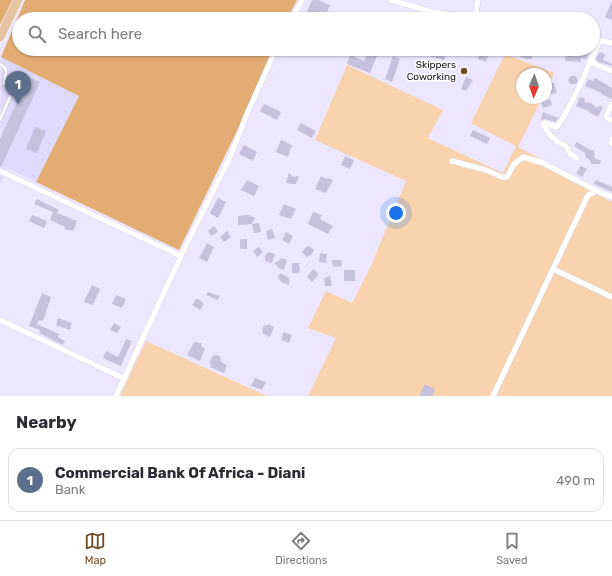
<!DOCTYPE html>
<html lang="en">
<head>
<meta charset="utf-8">
<style>
  :root { --surface:#fff; --page:#f7f7f7; --text:#2b2b33; --muted:#7c7c81; --line:#e1e1e2; --accent:#714d27 }
  body { margin:0; font-family:Rubik,sans-serif; background:var(--page); color:var(--text) }
  .compass { position:absolute; left:516px; top:68px; width:36px; height:36px; border-radius:50%; background:var(--surface); box-shadow:0 1px 3px #0004; rotate:182deg }
  .you { position:absolute; left:396px; top:213px; width:14px; height:14px; margin:-10px; border:3px solid #fff; border-radius:50%; background:#1a73e8; box-shadow:0 0 0 6px #1a73e833 }
  .badge { display:grid; place-items:center; width:26px; height:26px; border-radius:50%; background:var(--accent); color:#fff; font-size:13px; font-weight:700 }
  .pin { position:absolute; translate:-50% -33px; filter:drop-shadow(0 1px 2px #0008) }
  .pin::after { content:''; position:absolute; top:21px; width:14px; height:12px; background:inherit; clip-path:polygon(0 0,100% 0,50% 100%) }
  .list { margin:0; padding:0; list-style:none }
  h2 { display:flex; justify-content:space-between; align-items:center; height:52px; margin:0; padding:0 16px; font-size:17px }
  h2 small { font-size:13px; font-weight:400; color:var(--muted) }
  .list li { display:grid; grid-template-columns:26px 1fr auto; gap:12px; align-items:center; box-sizing:border-box; height:64px; margin:0 8px 8px; padding:0 8px; border:1px solid var(--line); border-radius:12px }
  .list b { display:block; font-size:15px; white-space:nowrap }
  .list p { margin:0; font-size:13px; white-space:nowrap; color:var(--muted) }
  .list em { font-size:13px; font-style:normal; color:var(--muted) }
  .icon { flex:none; width:22px; height:22px; fill:none; stroke:currentColor; stroke-width:2; stroke-linecap:round; stroke-linejoin:round }
  .map { position:relative; flex:none; width:612px; height:396px; overflow:hidden }
  .search { position:absolute; background:var(--surface); box-shadow:0 1px 3px #0004; left:12px; right:12px; top:12px; height:44px; display:flex; align-items:center; gap:10px; box-sizing:border-box; padding:0 14px; border-radius:22px; color:var(--muted); font-size:15px }
  .sheet { height:124px; background:var(--surface) }
  nav { display:flex; justify-content:space-around; align-items:center; box-sizing:border-box; height:56px; border-top:1px solid var(--line); background:var(--surface); font-size:11px; color:var(--muted) }
  nav a { display:grid; justify-items:center; gap:2px }
  nav .on { color:var(--accent) }
  .map>svg:first-child { display:block }
  .built { fill:#dfd9fc }
  .green { fill:#f9d3ad }
  .forest { fill:#e3ac73 }
  .building { fill:#c6c1dc }
  .lines { fill:none; stroke-linecap:round; stroke-linejoin:round }
  .lane-casing { stroke:#c3bed9; stroke-width:3.5 }
  .street-casing { stroke:#c3bed9; stroke-width:6 }
  .primary-casing { stroke:#fff; stroke-width:10 }
  .lane { stroke:#fff; stroke-width:2.5 }
  .street { stroke:#fff; stroke-width:5.5 }
  .primary { stroke:#e7c5a3; stroke-width:9 }
  .poi-dot { fill:#714d27; stroke:#fff; stroke-width:1.5 }
  .labels { text-anchor:middle; dominant-baseline:central; stroke-width:3; stroke-linejoin:round; paint-order:stroke }
  .poi-label { font-size:10px; fill:#14121b; stroke:#fff; text-anchor:end }
</style>
</head>
<body>
<div class="map">
<svg width="612" height="396" viewBox="0 0 612 396">
  <rect width="100%" height="100%" fill="#ece7fe"/>
  <!-- built -->
  <path class="built" d="M1 57 79 95 36 182 8 168 0 184Z"/>
  <!-- green -->
  <path class="green" d="M505 54 554 73 546 89V74H522V98H542L518 147 588 184 590 191 612 202V396H308L336 338 308 328 326 291 352 303 371 266 406 181 315 140 347 65 443 110 428 138 503 173 516 146 471 123Z
    M146 341 267 396H120Z"/>
  <!-- forest -->
  <path class="forest" d="M0 0H13L0 25Z
    M25 0H297L287 19H19V49H273L236 133 179 250 36 182 79 96 1 57Z"/>
  <!-- building -->
  <path class="building" d="M312 0H318L330 5 325 17 319 14 316 19H311L305 16Z
    M612 1V20L605 17Z
    M423 49H430L440 51 441 49H448L444 60 421 54Z
    M521 49H533L532 59H526L520 57Z
    M566 50 584 51 589 53 586 60 581 58V62L565 61Z
    M368 52 377 56 370 73 347 64 350 55 364 61Z
    M600 52 605 54 603 60 612 64V66L597 61 596 58Z
    M480 53 488 56 486 62 478 59Z
    M393 56 400 59 392 82 385 79Z
    M16 71 40 82 1 167H0V139L22 91 10 84Z
    M568.5 80a4.5 4.5 0 1 1 9 0a4.5 4.5 0 1 1-9 0Z
    M466 77 473 80 466 91 461 89Z
    M595 78 612 88V99L601 94 602 93 585 86 588 79 593 81Z
    M554 83 557 93 551 94 548 85Z
    M580 97 585 99 584 102 591 103 597 108 598 106 603 107 598 117 589 112V111L576 106Z
    M550 99 552 105 543 108 541 102Z
    M264 104 281 112 277 120 260 111Z
    M543 112 558 118 555 122 545 119 541 120Z
    M301 123 316 131 312 138 297 130Z
    M35 127 46 131 37 153 26 149Z
    M473 130 490 138 487 144 470 136Z
    M281 140 292 145 288 157 276 152Z
    M577 142 590 150H594L595 159 601 160 600 164H591V161L586 158 585 153 574 146Z
    M244 145 257 152 253 161 239 154Z
    M345 156 354 160 350 169 341 165Z
    M581 166 587 169 582 177 576 173Z
    M289 173 293 177 299 176 296 184H290L286 182Z
    M321 176 326 179 327 178 333 180 326 193 315 189Z
    M247 180 259 186 254 196 241 190Z
    M596 180 612 187V192L594 184Z
    M218 198 226 202 218 218 210 213Z
    M37 199 59 210 57 213 77 221 73 231 64 229 65 227 50 220 53 212 34 204Z
    M284 204 296 209 291 219 279 215Z
    M313 212 322 215 320 219 333 226 328 234 308 224Z
    M32 215 47 221 44 228 29 221Z
    M249 215 255 218 252 224 238 225V216Z
    M259 223 261 232 254 233 252 224Z
    M214 226 218 232 211 236 208 231Z
    M272 229 275 238 268 240 266 231Z
    M227 231 231 237 224 242 220 237Z
    M286 232 293 236 289 244 282 240Z
    M240 239H247V249H240Z
    M207 243 214 247 207 262 199 258Z
    M309 246 314 250 311 255 307 257 302 252 305 248Z
    M259 247 263 252 257 257 253 251Z
    M268 252 275 254 272 263 265 261V256Z
    M320 253 327 254 326 263 319 262Z
    M282 258 287 260 284 270 277 267V265L274 264Z
    M332 260H341L342 266 333 267Z
    M292 263H299V267H300L299 273H292Z
    M313 269 318 273V275L312 282 307 277Z
    M344 270H355V281H344Z
    M280 273 289 278V285L281 282 278 277Z
    M330 276 332 286H325L324 278Z
    M92 285 100 289 93 305 84 302Z
    M208 292 220 296 218 300 206 295Z
    M42 293 51 297 43 321 39 320 37 324 59 334 58 337 65 341 63 345 39 333 40 330 29 326Z
    M116 295 126 299 122 308 112 304Z
    M197 298 204 304 200 310 192 305Z
    M58 318 72 323 70 330 56 325Z
    M114 323 121 327 117 333 110 330Z
    M268 324 274 327 270 337 262 333 263 330H262L264 325 267 326Z
    M284 332 292 335 289 343 281 340Z
    M126 339 132 341 121 366 103 358 106 351 118 357Z
    M194 342 201 343 202 347 205 348 200 361 187 355Z
    M214 355 220 356 221 362 227 365 224 373 210 367 211 364 209 363 212 357Z
    M255 378 266 382 262 390 251 386Z
    M425 384 435 389 432 396H419Z"/>
  <g class="lines">
    <defs>
      <path id="lane" d="M0 64C11 70 4 74 4 84L11 88 12 92 0 120"/>
      <path id="street" d="M391 0 433 12 484 19
        M475 17 478 0
        M292 19 302 0
        M593 39 612 43
        M592 58 594 64 612 71
        M612 104 606 116 608 119 612 120
        M611 143 612 139
        M577 158 570 154 565 145 557 142 555 139 551 136 543 125 544 123 557 127C575 100 586 70 600 40
        M452 161 486 170 502 177H507L514 164 523 157 543 163 597 191 612 197
        M0 171 181 256
        M553 269 588 195 597 191
        M0 320 125 379
        M116 396 181 256 230 157 247 114 276 49
        M493 396 553 269 612 297"/>
      <path id="primary" d="M0 37 18 0"/>
    </defs>
    <!-- lane casing -->
    <use href="#lane" class="lane-casing"/>
    <!-- street casing -->
    <use href="#street" class="street-casing"/>
    <!-- primary casing -->
    <use href="#primary" class="primary-casing"/>
    <!-- lane -->
    <use href="#lane" class="lane"/>
    <!-- street -->
    <use href="#street" class="street"/>
    <!-- primary -->
    <use href="#primary" class="primary"/>
  </g>
  <!-- markers -->
  <circle class="poi-dot" cx="464" cy="71" r="4"/>
  <g class="labels">
    <!-- poi labels -->
    <g class="poi-label">
      <text x="456" y="65">Skippers<tspan x="456" dy="12">Coworking</tspan></text>
    </g>
  </g>
</svg>
<svg class="compass" viewBox="-18 -18 36 36"><path d="M0-13l5 13h-10z" fill="#e53935"/><path d="M0 13l5-13h-10z" fill="#7c7c81"/></svg>
<div class="you"></div>
<div class="pin badge" style="left:18px;top:104px;background:#5c6f8a">1</div>
<div class="search"><svg class="icon" aria-label="search" viewBox="0 0 24 24"><circle cx="10" cy="10" r="6"/><path d="M15 15l6 6"/></svg>Search here</div>
</div>
<section class="sheet">
<h2>Nearby<small></small></h2>
<ul class="list">
<li><span class="badge" style="background:#5c6f8a">1</span><div><b>Commercial Bank Of Africa - Diani</b><p>Bank</p></div><em>490 m</em></li>
</ul>
</section>
<nav>
<a class="on"><svg class="icon" aria-label="map" viewBox="0 0 24 24"><path d="M3 6l6-2 6 2 6-2v14l-6 2-6-2-6 2zM9 4v14M15 6v14"/></svg>Map</a>
<a><svg class="icon" aria-label="directions" viewBox="0 0 24 24"><path d="M12 3l9 9-9 9-9-9zM9 14v-3h6M13 9l2 2-2 2"/></svg>Directions</a>
<a><svg class="icon" aria-label="saved" viewBox="0 0 24 24"><path d="M7 4h10v16l-5-4-5 4z"/></svg>Saved</a>
</nav>
</body>
</html>
